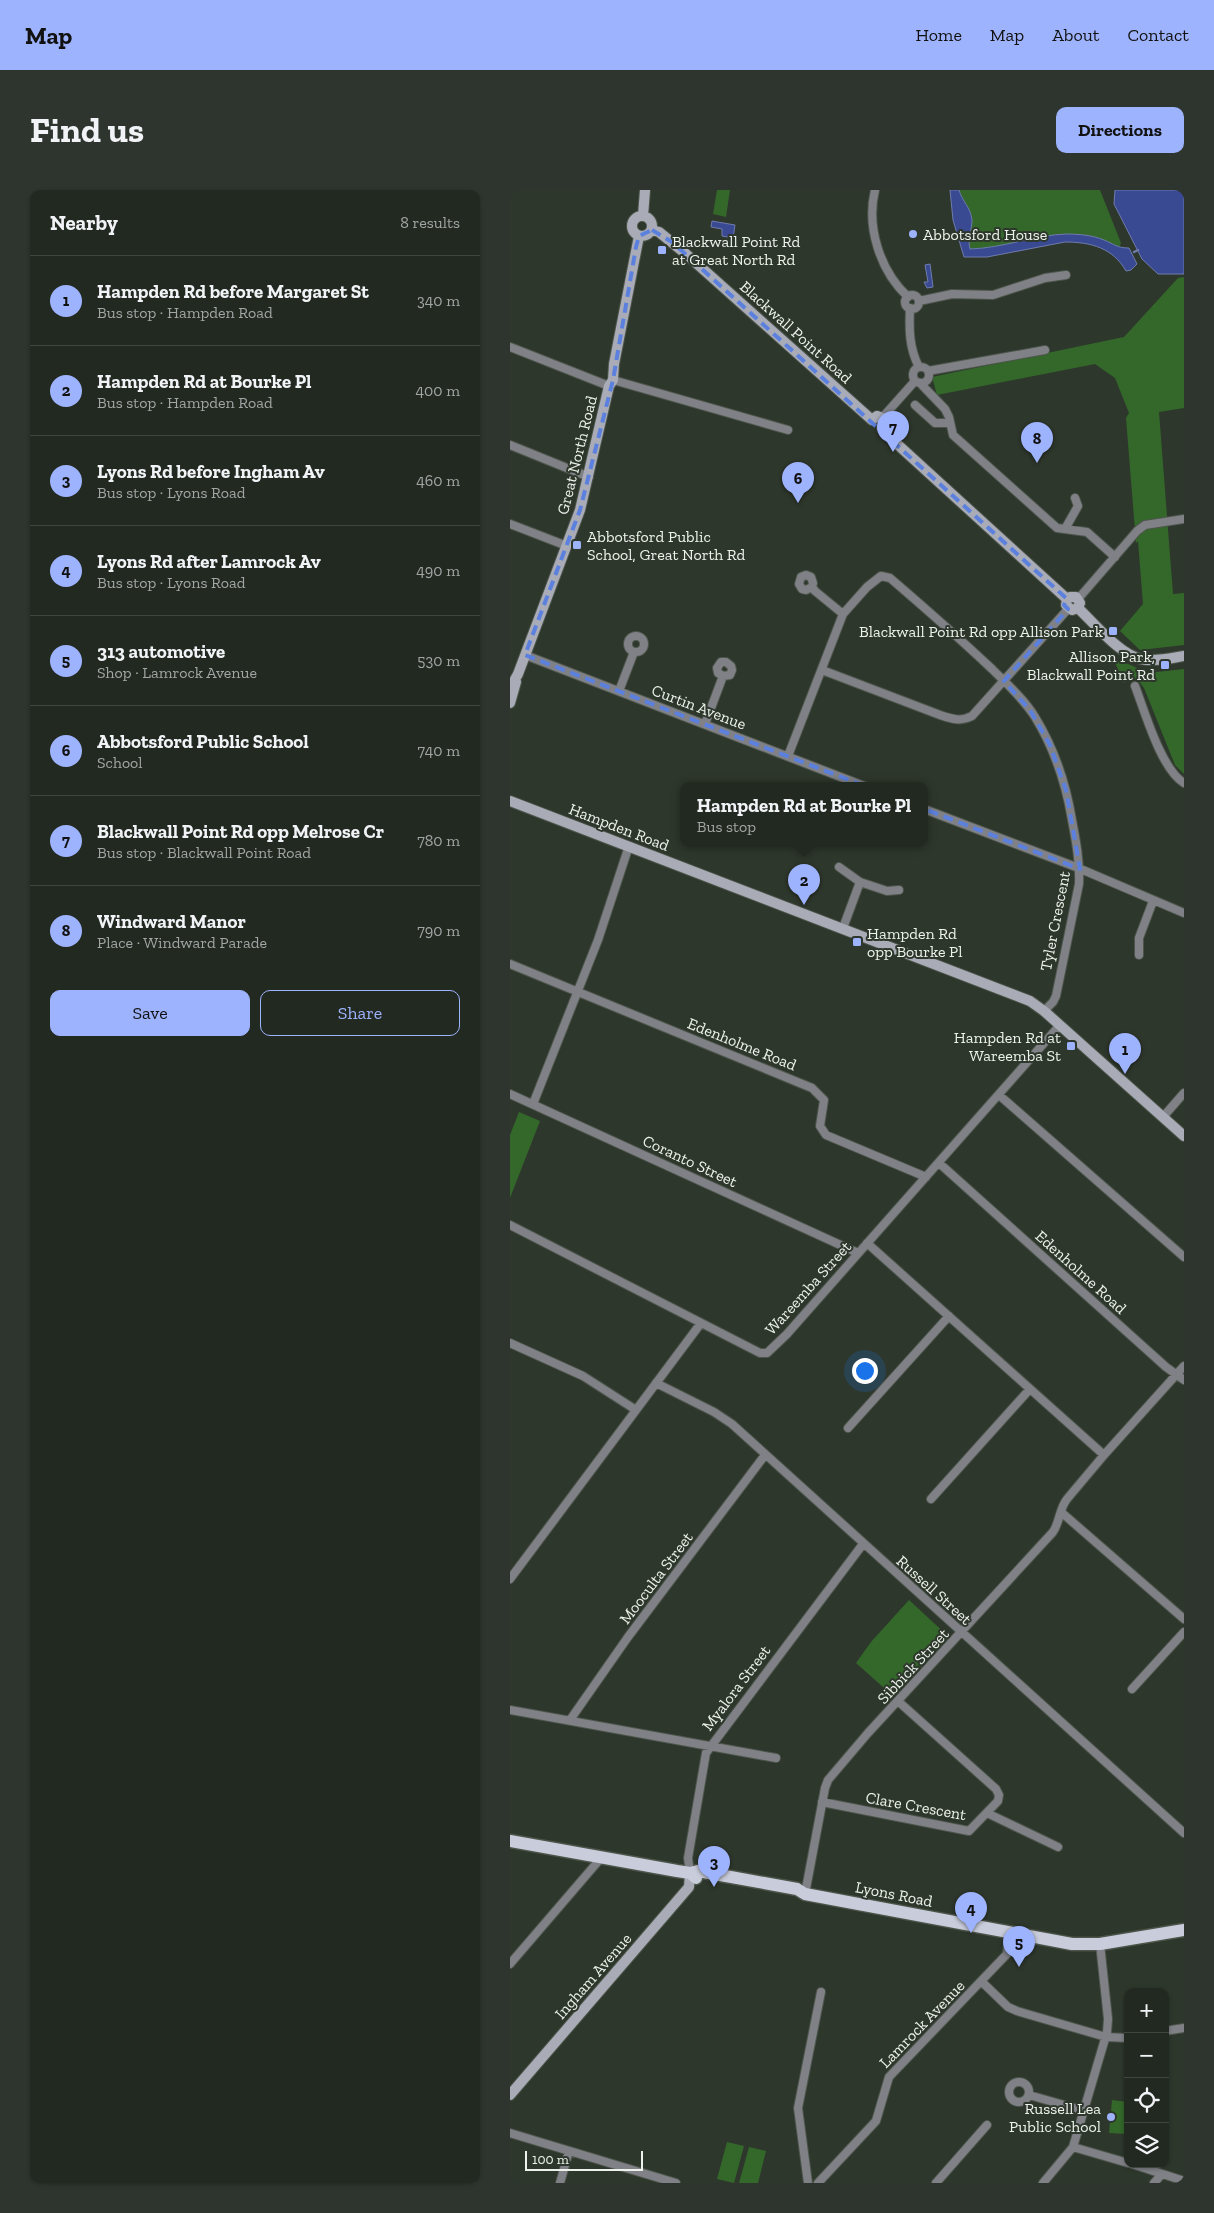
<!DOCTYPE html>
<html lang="en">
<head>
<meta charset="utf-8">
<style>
  :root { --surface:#222921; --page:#2e352e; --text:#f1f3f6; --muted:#a2a6a5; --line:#3f453f; --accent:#9eb3fd }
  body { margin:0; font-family:"Zilla Slab",serif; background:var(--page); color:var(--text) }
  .controls { position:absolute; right:15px; bottom:15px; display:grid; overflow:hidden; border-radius:10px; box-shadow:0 1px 4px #0004 }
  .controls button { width:45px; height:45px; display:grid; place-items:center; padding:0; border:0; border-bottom:1px solid var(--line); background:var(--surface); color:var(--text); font:25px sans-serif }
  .scale { position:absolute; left:15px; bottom:12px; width:118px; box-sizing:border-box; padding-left:5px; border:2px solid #edf3ec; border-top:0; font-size:14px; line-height:18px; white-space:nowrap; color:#edf3ec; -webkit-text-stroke:4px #2e372c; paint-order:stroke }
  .you { position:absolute; left:354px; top:1180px; width:18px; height:18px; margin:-12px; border:4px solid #fff; border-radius:50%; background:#1a73e8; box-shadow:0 0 0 8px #1a73e833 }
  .badge { display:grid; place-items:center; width:32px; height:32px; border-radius:50%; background:var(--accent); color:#111; font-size:16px; font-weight:700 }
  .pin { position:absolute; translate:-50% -41px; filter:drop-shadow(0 1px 2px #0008) }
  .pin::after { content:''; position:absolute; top:26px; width:18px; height:15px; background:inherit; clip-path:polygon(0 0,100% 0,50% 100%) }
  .popup { position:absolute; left:170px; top:592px; width:248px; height:65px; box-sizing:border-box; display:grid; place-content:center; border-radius:10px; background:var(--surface); filter:drop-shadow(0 1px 4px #0005); font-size:16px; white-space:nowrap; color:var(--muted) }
  .popup b { font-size:19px; color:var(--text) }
  .popup::after { content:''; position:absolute; left:50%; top:100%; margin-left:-10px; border:10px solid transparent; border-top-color:var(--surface) }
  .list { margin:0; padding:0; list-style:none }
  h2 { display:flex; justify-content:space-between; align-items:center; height:65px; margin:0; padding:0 20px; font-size:21px }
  h2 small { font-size:16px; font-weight:400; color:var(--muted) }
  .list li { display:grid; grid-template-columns:32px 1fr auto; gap:15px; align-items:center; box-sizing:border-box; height:90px; padding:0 20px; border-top:1px solid var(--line) }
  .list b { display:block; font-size:19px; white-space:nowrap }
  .list p { margin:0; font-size:16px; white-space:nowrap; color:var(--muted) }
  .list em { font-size:16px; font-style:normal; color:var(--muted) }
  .actions { display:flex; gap:10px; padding:15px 20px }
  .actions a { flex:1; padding:11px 0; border:1px solid var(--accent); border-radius:10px; text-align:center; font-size:18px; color:var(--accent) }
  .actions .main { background:var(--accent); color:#111 }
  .icon { flex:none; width:28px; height:28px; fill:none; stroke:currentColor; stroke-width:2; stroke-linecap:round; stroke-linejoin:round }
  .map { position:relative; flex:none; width:674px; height:1993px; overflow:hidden; border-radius:10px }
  header { display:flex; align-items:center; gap:30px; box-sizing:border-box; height:70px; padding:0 25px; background:var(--accent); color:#111 }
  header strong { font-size:24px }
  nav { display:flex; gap:28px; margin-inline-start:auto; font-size:18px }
  .intro { display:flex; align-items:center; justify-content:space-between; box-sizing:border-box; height:120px; padding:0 30px }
  h1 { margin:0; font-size:35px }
  .button { padding:12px 22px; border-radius:10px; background:var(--accent); color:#111; font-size:18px; font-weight:700 }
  main { display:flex; gap:30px; padding:0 30px }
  aside { flex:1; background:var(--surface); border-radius:10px; box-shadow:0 1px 4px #0004 }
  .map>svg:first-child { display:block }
  .green { fill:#33682a }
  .water { fill:#394992; stroke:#6f7cad }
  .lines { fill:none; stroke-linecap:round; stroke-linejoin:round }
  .stream { stroke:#6f7cad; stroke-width:2.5 }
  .street-casing { stroke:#4d554b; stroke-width:10 }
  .secondary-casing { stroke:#4d554b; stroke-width:12 }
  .primary-casing { stroke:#4d554b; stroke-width:15 }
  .street { stroke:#7f8187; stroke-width:8 }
  .secondary { stroke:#a9acb6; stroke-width:10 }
  .primary { stroke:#c9cddb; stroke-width:12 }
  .marked { fill:none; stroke:#5b80de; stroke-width:4; stroke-dasharray:10 6; stroke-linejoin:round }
  .poi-dot { fill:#9eb3fd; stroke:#2e372c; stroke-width:2 }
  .labels { text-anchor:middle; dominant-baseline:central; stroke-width:4; stroke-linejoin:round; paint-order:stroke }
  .poi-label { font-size:16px; fill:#edf3ec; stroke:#2e372c; text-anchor:start }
  .street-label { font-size:16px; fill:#edf3ec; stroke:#2e372c }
</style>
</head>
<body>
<header>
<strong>Map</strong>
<nav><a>Home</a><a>Map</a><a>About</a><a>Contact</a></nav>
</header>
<div class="intro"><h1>Find us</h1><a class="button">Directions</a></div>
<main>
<aside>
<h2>Nearby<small>8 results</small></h2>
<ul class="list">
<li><span class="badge">1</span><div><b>Hampden Rd before Margaret St</b><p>Bus stop · Hampden Road</p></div><em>340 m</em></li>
<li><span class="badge">2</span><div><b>Hampden Rd at Bourke Pl</b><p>Bus stop · Hampden Road</p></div><em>400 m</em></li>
<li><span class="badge">3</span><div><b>Lyons Rd before Ingham Av</b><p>Bus stop · Lyons Road</p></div><em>460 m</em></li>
<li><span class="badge">4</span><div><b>Lyons Rd after Lamrock Av</b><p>Bus stop · Lyons Road</p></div><em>490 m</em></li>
<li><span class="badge">5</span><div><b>313 automotive</b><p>Shop · Lamrock Avenue</p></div><em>530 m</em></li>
<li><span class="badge">6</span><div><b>Abbotsford Public School</b><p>School</p></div><em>740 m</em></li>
<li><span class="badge">7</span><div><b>Blackwall Point Rd opp Melrose Cr</b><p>Bus stop · Blackwall Point Road</p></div><em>780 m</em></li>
<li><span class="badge">8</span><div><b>Windward Manor</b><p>Place · Windward Parade</p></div><em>790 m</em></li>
</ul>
<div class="actions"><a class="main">Save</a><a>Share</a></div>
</aside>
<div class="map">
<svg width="674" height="1993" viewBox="0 0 674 1993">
  <rect width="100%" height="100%" fill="#2e372c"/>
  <!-- green -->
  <path class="green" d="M207 0H220L216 27 203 24Z
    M449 0H590L611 53 609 58 594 50 516 51 477 58 460 59C457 47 462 41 462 30 461 19 452 11 449 0Z
    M674 87V218L649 222 663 404 674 403V455L630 460 610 441 633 414 628 351 626 353 616 228 619 223 605 188 585 174 427 205 422 187 614 147 668 88Z
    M604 470 621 475 637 483 674 479V584L665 575 634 498 628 490 620 488 614 493Z
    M9 922 30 931 0 1008V945Z
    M399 1410 439 1447 383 1506 346 1473 361 1452Z
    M602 1910 618 1912 617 1944 599 1943Z
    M217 1952 234 1956 224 1993 207 1989Z
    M239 1957 256 1961 248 1993H229Z"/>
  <!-- water -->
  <path class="water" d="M440 0H449C452 11 461 18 462 30 462 41 457 47 460 59 493 58 525 45 556 44 568 44 582 45 594 50 604 54 607 58 619 58L627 74 621 80 616 81C603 58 581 52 555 52L477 67H454L443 30Z
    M605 0H674V84H648L632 69 604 14Z
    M202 31 225 35 223 48 212 46V39L201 37Z
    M420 74 423 97 417 98 414 92H418L415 75Z"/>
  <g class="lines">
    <!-- stream -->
    <path class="stream" d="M624 62 628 60"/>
    <defs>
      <path id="street" d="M365 0C356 37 370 81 398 107
        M395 112a7 7 0 1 1 14 0a7 7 0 1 1-14 0Z
        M409 111 442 104 483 105 535 88 556 85
        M400 118C399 139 399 158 409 177
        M0 157 99 196
        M403 185a8 8 0 1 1 16 0a8 8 0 1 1-16 0Z
        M418 181 535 160
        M103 190 278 240
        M410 193 435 219 439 227 443 245 547 338 577 342 605 367
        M405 215 425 233H440
        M372 228 405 191
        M0 255 79 287
        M0 334 57 356
        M555 339 568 316 565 308
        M302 397 296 400 292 399 289 394 291 387 296 385 301 387 303 393 302 397 305 401 333 424
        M568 409 627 341 635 335 674 329
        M118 454a8 8 0 1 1 16 0a8 8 0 1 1-16 0Z
        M15 465 354 596
        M312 480 430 525C442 529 450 532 462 526L558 419
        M625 496C635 522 651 579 674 593
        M109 501 124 462
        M195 534 213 486 220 485 222 480 221 476 216 472H211L207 478 208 483 213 486
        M278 566 333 424 357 397 371 386 380 388C415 418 449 448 482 479 497 494 514 509 525 527 544 558 556 594 562 630 566 651 570 672 569 694L546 806 543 812 534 821
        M414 619 566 677 674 723
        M329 677 350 692
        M333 738 350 692 377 701 389 700
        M629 765V748L643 711
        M0 774 302 898 314 910 310 936 316 945 416 987
        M0 904 348 1063
        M489 905 674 1067
        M23 914 88 750 119 656
        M653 927 674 903
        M429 973 656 1177 674 1190
        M0 1035 250 1163H257L277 1144 550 835
        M357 1053 594 1265
        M0 1153 73 1186 126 1220
        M146 1193 204 1222 222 1234 674 1643
        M338 1238 439 1126
        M421 1309 520 1199
        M551 1322 674 1429
        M0 1389 191 1133
        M622 1499 674 1442
        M0 1520 266 1568
        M60 1530 118 1447 255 1265
        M312 1612 459 1641 488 1611 489 1605 486 1599 389 1512
        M477 1623 548 1657
        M180 1683 178 1668 196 1563 353 1354
        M295 1704 315 1598 318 1590 358 1543 543 1342C550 1332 549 1319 557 1309L594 1265 674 1176
        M0 1774 91 1668
        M471 1791 498 1817 507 1821 596 1847 618 1848
        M655 1841 674 1838
        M499 1902a10 10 0 1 1 20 0a10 10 0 1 1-20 0Z
        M519 1905 575 1921
        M0 1943 166 1993
        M563 1957 618 1973
        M622 1974 674 1991
        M50 1993 59 1961
        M298 1993 288 1918 311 1802
        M308 1993 366 1931 379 1887 497 1764 499 1742
        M426 1993 477 1935
        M533 1993 563 1957 597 1842 598 1829 590 1754
        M644 1993 652 1984"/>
      <path id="secondary" d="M122 36a10 10 0 1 1 20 0a10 10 0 1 1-20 0Z
        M133 26 135 0
        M142 40 149 42 176 64 362 230
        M362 230 367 226 372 228 375 233 372 238
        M372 238 387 254 557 409
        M557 409 560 407H566L570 413 568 418
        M557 409 556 415 562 420 568 418
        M568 418C584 433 610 465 631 469 645 472 661 468 674 466
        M0 498 8 484 70 320 99 196 103 190 104 174 129 46
        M0 513 6 492
        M0 611 520 811 534 821 674 946
        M0 1905 179 1697 180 1683"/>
      <path id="primary" d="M0 1651 167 1681 180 1683 186 1688
        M180 1683 188 1681 287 1699 295 1704 562 1754H590L674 1740"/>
    </defs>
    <!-- street casing -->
    <use href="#street" class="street-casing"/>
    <!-- secondary casing -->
    <use href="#secondary" class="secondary-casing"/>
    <!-- primary casing -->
    <use href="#primary" class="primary-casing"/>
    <!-- street -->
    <use href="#street" class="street"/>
    <!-- secondary -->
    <use href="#secondary" class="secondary"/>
    <!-- primary -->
    <use href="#primary" class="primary"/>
  </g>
  <!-- marked area -->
  <path class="marked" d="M142 40 162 52 557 409 554 415 558 419 494 491 520 520 540 555 556 600 570 679 15 465 70 320 103 190 126 57 129 46Z"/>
  <!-- markers -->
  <g class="poi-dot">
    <circle cx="403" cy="44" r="5"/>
    <rect x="147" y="55" width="10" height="10" rx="2.5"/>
    <rect x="62" y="350" width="10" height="10" rx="2.5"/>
    <rect x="598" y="436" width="10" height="10" rx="2.5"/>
    <rect x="650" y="470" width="10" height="10" rx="2.5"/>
    <rect x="342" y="747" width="10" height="10" rx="2.5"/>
    <rect x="556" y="851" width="10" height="10" rx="2.5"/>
    <circle cx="601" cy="1927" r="5"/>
  </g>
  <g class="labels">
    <!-- poi labels -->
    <g class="poi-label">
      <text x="413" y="44">Abbotsford House</text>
      <text x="162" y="51">Blackwall Point Rd<tspan x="162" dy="18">at Great North Rd</tspan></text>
      <text x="77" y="346">Abbotsford Public<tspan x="77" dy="18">School, Great North Rd</tspan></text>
      <text x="593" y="441" text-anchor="end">Blackwall Point Rd opp Allison Park</text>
      <text x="645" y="466" text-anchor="end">Allison Park,<tspan x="645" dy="18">Blackwall Point Rd</tspan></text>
      <text x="357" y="743">Hampden Rd<tspan x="357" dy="18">opp Bourke Pl</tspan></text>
      <text x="551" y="847" text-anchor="end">Hampden Rd at<tspan x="551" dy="18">Wareemba St</tspan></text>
      <text x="591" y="1918" text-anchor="end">Russell Lea<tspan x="591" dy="18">Public School</tspan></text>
    </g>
    <!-- street labels -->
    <g class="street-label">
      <text transform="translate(286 142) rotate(42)">Blackwall Point Road</text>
      <text transform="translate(67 265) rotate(-76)">Great North Road</text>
      <text transform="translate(189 517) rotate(21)">Curtin Avenue</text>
      <text transform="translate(109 637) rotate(21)">Hampden Road</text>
      <text transform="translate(545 731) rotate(-79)">Tyler Crescent</text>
      <text transform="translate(232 854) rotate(22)">Edenholme Road</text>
      <text transform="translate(180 971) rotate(25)">Coranto Street</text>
      <text transform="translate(571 1082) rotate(42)">Edenholme Road</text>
      <text transform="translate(298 1098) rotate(-48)">Wareemba Street</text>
      <text transform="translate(146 1388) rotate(-53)">Mooculta Street</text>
      <text transform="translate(424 1400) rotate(42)">Russell Street</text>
      <text transform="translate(403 1476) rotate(-47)">Sibbick Street</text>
      <text transform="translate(226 1498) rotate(-53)">Myalora Street</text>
      <text transform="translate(406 1616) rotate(10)">Clare Crescent</text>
      <text transform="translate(384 1704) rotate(11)">Lyons Road</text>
      <text transform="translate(83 1786) rotate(-49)">Ingham Avenue</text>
      <text transform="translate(412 1834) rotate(-46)">Lamrock Avenue</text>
    </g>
  </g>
</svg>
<div class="controls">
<button>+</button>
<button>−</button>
<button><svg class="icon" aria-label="locate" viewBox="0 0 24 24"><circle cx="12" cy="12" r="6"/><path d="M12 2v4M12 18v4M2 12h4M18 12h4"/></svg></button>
<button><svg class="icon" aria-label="layers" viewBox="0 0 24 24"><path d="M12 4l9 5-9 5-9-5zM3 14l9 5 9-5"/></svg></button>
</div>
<div class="scale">100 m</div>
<div class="you"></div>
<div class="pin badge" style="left:615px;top:884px">1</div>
<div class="pin badge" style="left:294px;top:715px">2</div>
<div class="popup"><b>Hampden Rd at Bourke Pl</b>Bus stop</div>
<div class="pin badge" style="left:204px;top:1697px">3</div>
<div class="pin badge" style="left:461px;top:1743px">4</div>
<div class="pin badge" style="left:509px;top:1777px">5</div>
<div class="pin badge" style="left:288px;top:313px">6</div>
<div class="pin badge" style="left:383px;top:262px">7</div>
<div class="pin badge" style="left:527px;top:273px">8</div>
</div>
</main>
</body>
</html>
